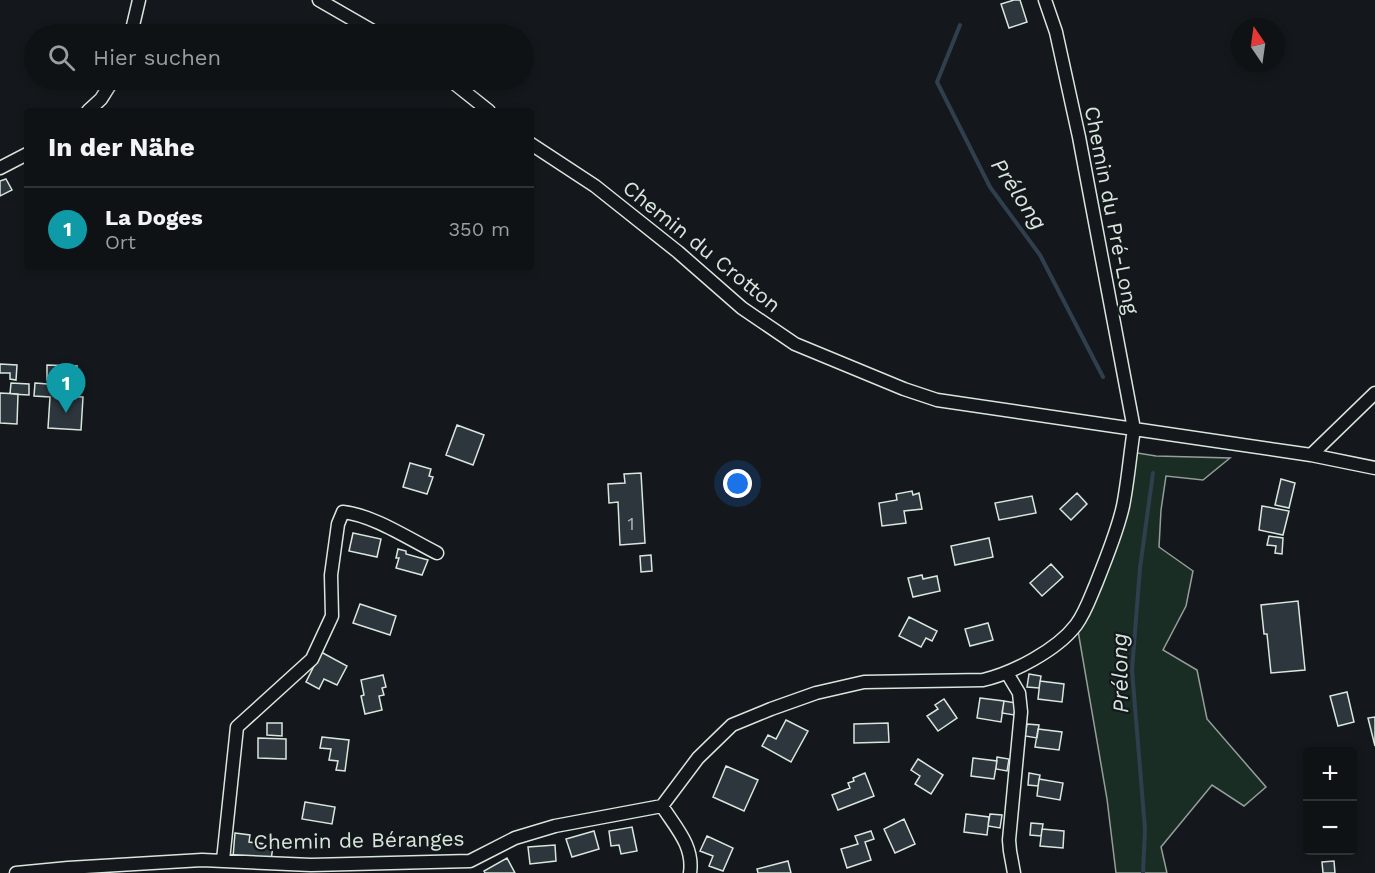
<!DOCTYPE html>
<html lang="de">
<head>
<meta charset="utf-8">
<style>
  :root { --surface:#0f1215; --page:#1d2022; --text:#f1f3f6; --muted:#9b9ea0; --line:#2f3234; --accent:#ffb74d }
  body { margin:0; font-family:"Work Sans",sans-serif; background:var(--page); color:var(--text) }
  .controls { position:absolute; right:18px; bottom:18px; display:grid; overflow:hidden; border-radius:6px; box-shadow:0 3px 9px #0003 }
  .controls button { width:54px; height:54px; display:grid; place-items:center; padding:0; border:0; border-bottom:2px solid var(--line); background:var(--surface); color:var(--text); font:30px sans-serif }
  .compass { position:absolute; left:1231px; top:18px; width:54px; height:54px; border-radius:50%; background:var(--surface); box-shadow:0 3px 9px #0003; rotate:347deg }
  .you { position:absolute; left:738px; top:484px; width:21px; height:21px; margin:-15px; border:4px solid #fff; border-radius:50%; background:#1a73e8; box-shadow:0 0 0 9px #1a73e833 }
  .badge { display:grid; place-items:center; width:39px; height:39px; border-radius:50%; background:var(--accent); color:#fff; font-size:20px; font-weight:700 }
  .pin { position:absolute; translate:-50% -50px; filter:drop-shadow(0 2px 3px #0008) }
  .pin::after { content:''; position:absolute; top:32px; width:21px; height:18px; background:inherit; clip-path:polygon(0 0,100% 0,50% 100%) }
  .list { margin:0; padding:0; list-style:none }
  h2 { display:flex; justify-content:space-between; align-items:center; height:78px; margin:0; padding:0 24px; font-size:26px }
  h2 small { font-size:20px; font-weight:400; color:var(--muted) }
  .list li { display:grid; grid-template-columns:39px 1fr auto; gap:18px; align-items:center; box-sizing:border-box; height:84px; padding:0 24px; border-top:2px solid var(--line) }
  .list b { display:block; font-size:22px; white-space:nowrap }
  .list p { margin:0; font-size:20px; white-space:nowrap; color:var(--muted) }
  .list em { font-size:20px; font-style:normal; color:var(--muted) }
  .icon { flex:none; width:33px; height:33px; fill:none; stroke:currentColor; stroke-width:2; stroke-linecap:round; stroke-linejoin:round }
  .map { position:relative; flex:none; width:1375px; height:873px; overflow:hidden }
  .search { position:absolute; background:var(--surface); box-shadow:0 3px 9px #0003; left:24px; top:24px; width:510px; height:66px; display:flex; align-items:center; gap:15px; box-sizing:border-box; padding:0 21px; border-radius:33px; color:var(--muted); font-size:22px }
  .panel { position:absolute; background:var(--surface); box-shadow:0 3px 9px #0003; left:24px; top:108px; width:510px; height:162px; border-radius:6px }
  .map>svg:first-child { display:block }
  .green { fill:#1a2d24; stroke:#939e99; stroke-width:1.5 }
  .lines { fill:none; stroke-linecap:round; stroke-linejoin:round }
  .stream { stroke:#2f3f4d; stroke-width:4 }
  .building { fill:#2c363c; stroke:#d8e6dc; stroke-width:1.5 }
  .minor-casing { stroke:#d8e6dc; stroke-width:15 }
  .minor { stroke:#14181c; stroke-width:12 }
  .labels { text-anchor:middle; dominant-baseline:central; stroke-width:4.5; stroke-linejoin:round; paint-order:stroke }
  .number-label { font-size:18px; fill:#adbab4 }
  .street-label { font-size:21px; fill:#d8e6dc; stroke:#14181c }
  .water-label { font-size:22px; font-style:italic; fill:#d8e6dc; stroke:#14181c }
</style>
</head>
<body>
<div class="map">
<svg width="1375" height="873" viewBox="0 0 1375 873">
  <rect width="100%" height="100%" fill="#14181c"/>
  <!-- green -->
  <path class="green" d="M1131 452 1156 456 1230 458 1203 480 1166 476 1161 510 1159 547 1193 571 1186 606 1163 650 1197 670 1207 719 1266 787 1244 806 1212 785 1161 847 1167 873H1116L1107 799 1077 625 1112 545Z"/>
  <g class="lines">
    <!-- stream -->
    <path class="stream" d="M960 25 937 82 990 187 1040 255 1103 377
      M1143 873 1145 829 1132 670 1140 568 1153 473"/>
  </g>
  <!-- building -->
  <path class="building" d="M1014 0H1020L1027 22 1009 28 1001 4Z
    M6 179 12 190 0 196V181Z
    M0 364 17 365 16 380 10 379V373H0Z
    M47 365 77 366 76 381 47 380Z
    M11 383 29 384V395L10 394Z
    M35 383 60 385 59 396 83 397 81 430 48 428 50 397 34 396Z
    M0 393 18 394 17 424 0 423Z
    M457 425 484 435 473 465 446 455Z
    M410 463 431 469 429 476 433 477 427 494 403 487Z
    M641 473 645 543 620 545 618 502 609 503 608 484 625 483 624 474Z
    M1281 479 1295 483 1289 508 1275 505Z
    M912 491 913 495 919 493 922 509 904 511 906 523 882 526 879 503 897 500 896 494Z
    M1077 493 1087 504 1071 520 1060 509Z
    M1032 496 1036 513 999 520 995 503Z
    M1262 506 1289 511 1283 535 1259 530Z
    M353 533 381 539 377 557 349 551Z
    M1269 536 1283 538 1282 554 1275 553 1276 546 1267 545Z
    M989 538 993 557 955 565 951 546Z
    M398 549 406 551V554L428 560 422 575 396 568 399 558H396Z
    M651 555 652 571 641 572 640 556Z
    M1051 564 1063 577 1042 596 1030 583Z
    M922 575 923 579 937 576 940 591 913 597 908 578Z
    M1298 601 1305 670 1271 673 1267 634H1264L1261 605Z
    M360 604 396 616 390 635 353 623Z
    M909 617 937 631 932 641 926 638 921 647 899 636Z
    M988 623 993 640 970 646 965 629Z
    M321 652 347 666 337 685 324 679 319 689 306 682Z
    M1029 674 1041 676 1039 688 1027 687Z
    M383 675 386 687 382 688 384 695 379 696 382 710 365 714 361 696 364 695 361 680Z
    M1040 681 1064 684 1062 702 1038 699Z
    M1347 692 1354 722 1338 726 1330 696Z
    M980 698 1004 701 1001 722 977 718Z
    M944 699 957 718 938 731 927 716 938 709 935 705Z
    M1004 701 1016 703 1014 715 1002 713Z
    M1375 717V746L1368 718Z
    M786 720 808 731 791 762 762 746 768 735 776 739Z
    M267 723H282V736L267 735Z
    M888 723 889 742 854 743V724Z
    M1027 724 1039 725 1037 738 1025 736Z
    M1038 729 1062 732 1059 750 1035 747Z
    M322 737 349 740 345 771 336 770 338 761 329 760 331 749 320 748Z
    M258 738 286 739V759L258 758Z
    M997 757 1009 759 1007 771 996 769Z
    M973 758 997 761 994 779 971 776Z
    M918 759 943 775 931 794 915 784 920 776 911 770Z
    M726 766 758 780 744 811 713 797Z
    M865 773 874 796 838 810 832 795 850 788 848 783 854 781 853 778Z
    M1029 773 1040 775 1038 786 1028 785Z
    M1039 779 1063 783 1060 800 1037 796Z
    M305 802 335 807 332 824 302 819Z
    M966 814 989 817 987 835 964 832Z
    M990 814 1002 815 1000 828 988 826Z
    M904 819 915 844 895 853 884 829Z
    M1031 823 1043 824 1041 836 1030 835Z
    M632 827 637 851 621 854 619 845 611 846 609 831Z
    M1042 829 1064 831 1063 848 1040 846Z
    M594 831 599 849 572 857 566 839Z
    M871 831 874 839 865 842 871 860 847 868 841 849 858 844 855 836Z
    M235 833 250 835 249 842 273 845 271 861 233 857Z
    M707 836 733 848 723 871 709 866 713 856 700 851Z
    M555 845 556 861 530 864 528 847Z
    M507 858 515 873H485L484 871Z
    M788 861 791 873H758L757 869Z
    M1334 861 1335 873H1323L1322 862Z"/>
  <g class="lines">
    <defs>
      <path id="minor" d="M319 0 378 34
        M131 34 139 0
        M450 80 489 111
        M88 111 101 99 113 80
        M531 144 595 186 678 252 742 308 795 344 904 389 937 400 1134 429 1079 137 1056 32 1045 0
        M0 168 27 154
        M1311 455 1375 393
        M1007 673 1019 693 1021 712 1009 840 1010 851 1014 873
        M662 806C676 828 694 846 690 873
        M223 860 237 727 312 659 332 616 331 575 338 524 343 512C373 515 409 539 437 553
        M16 873 68 868 202 860 311 865 470 861 515 838 555 826 662 806 698 758 732 725 771 709 816 693 864 682 983 680C1013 673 1057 650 1076 625 1085 613 1090 598 1096 584 1106 558 1117 533 1123 506 1128 481 1130 454 1134 429L1311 455 1375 468"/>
    </defs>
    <!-- minor casing -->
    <use href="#minor" class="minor-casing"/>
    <!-- minor -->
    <use href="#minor" class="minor"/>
  </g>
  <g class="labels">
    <!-- number labels -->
    <g class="number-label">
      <text x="631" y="523">1</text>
    </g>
    <!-- street labels -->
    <g class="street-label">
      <text transform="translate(1112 210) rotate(79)">Chemin du Pré-Long</text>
      <text transform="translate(702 246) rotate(39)">Chemin du Crotton</text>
      <text transform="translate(359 840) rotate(-1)">Chemin de Béranges</text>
    </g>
    <!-- water labels -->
    <g class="water-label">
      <text transform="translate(1019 194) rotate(56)">Prélong</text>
      <text transform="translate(1120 673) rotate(-91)">Prélong</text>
    </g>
  </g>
</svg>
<div class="controls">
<button>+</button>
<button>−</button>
</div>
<svg class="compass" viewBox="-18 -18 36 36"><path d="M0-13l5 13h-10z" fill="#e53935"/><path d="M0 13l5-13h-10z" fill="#9b9ea0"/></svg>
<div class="you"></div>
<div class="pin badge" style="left:66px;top:413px;background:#0f9aa8">1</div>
<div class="search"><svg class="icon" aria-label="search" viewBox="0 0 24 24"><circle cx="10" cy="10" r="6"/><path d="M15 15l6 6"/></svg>Hier suchen</div>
<section class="panel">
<h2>In der Nähe<small></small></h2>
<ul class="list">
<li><span class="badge" style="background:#0f9aa8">1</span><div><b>La Doges</b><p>Ort</p></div><em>350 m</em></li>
</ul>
</section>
</div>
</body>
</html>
